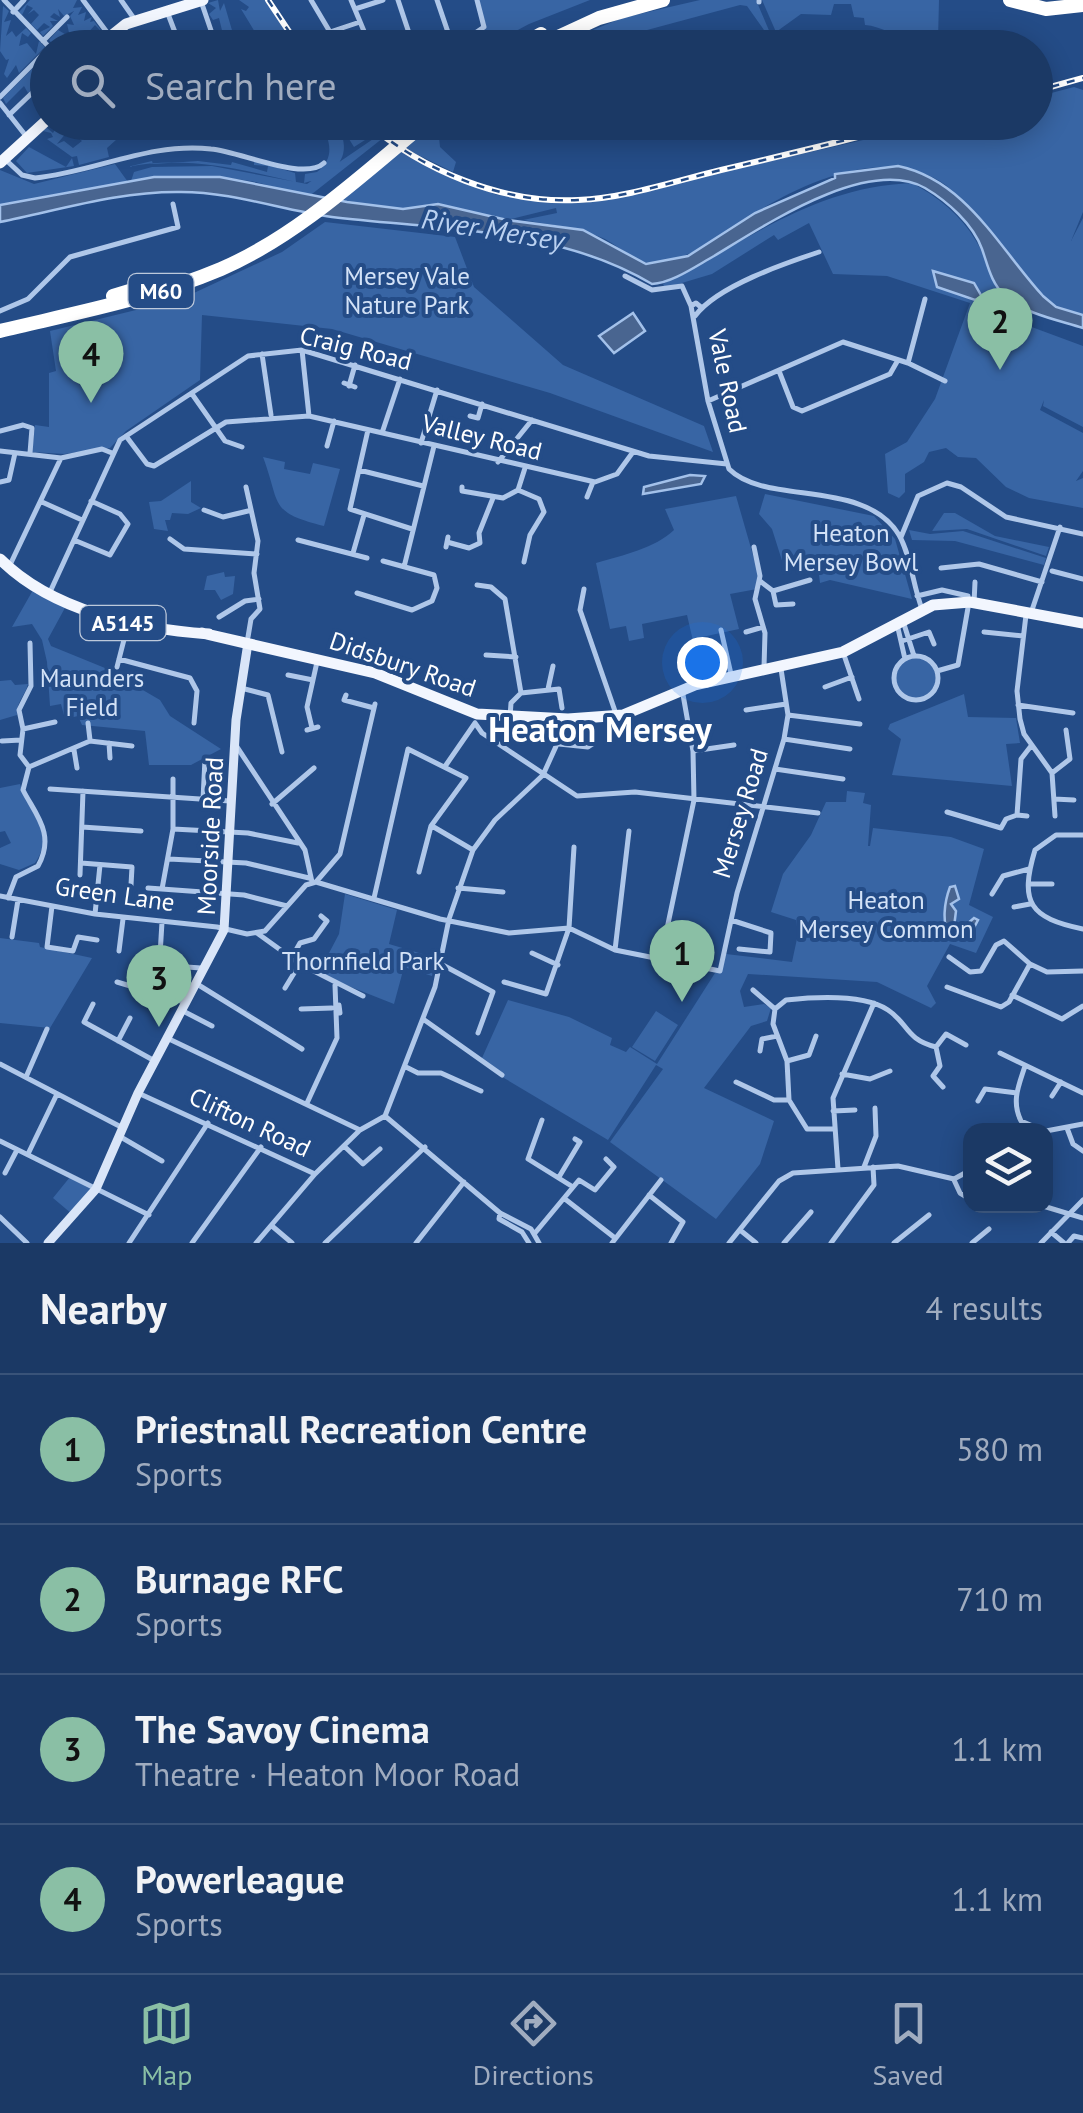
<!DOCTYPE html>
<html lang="en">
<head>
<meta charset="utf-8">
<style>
  :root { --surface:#1b3965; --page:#28446e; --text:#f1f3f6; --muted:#a0acbf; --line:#395379; --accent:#8abfa5 }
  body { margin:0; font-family:"PT Sans",sans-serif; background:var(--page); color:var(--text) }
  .controls { position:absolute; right:30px; bottom:30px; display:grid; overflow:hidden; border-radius:20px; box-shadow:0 5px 25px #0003 }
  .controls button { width:90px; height:90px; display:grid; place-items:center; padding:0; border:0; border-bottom:2px solid var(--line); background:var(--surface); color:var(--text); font:50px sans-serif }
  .you { position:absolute; left:702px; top:662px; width:35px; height:35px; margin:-25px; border:8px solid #fff; border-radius:50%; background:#1a73e8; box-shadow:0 0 0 15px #1a73e833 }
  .badge { display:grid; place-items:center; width:65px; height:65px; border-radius:50%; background:var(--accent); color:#111; font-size:32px; font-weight:700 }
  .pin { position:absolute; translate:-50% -82px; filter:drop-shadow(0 2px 5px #0008) }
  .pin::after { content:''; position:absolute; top:52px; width:35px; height:30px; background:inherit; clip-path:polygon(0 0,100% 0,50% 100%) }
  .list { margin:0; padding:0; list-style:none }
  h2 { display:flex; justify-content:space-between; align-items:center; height:130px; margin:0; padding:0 40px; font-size:42px }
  h2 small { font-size:32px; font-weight:400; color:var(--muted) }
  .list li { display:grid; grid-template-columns:65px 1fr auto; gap:30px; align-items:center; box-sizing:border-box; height:150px; padding:0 40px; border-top:2px solid var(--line) }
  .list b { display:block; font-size:38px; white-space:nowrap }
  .list p { margin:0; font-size:32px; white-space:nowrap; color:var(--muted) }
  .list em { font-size:32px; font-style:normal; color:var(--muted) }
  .icon { flex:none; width:55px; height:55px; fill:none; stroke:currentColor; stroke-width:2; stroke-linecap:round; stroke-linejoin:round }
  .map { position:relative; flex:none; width:1083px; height:1243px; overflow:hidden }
  .search { position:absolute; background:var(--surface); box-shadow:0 5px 25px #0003; left:30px; right:30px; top:30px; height:110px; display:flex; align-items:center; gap:25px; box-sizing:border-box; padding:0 35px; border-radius:55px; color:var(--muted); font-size:38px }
  .sheet { height:730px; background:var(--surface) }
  nav { display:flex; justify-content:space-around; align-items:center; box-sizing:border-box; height:140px; border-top:2px solid var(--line); background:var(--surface); font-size:28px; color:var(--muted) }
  nav a { display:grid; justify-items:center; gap:5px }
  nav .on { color:var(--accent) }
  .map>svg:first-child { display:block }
  .green { fill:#3865a4 }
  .water { fill:#496590; stroke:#a3c1ea; stroke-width:2.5 }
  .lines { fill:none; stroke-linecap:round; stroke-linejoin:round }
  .street { stroke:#afc7e9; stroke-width:5 }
  .secondary { stroke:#d9e5f8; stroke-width:9 }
  .primary { stroke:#f2f6fe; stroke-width:11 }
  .highway { stroke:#fff; stroke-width:14 }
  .rail-casing { stroke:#fff; stroke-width:6 }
  .rail { stroke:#244c87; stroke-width:2.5; stroke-dasharray:8; stroke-linecap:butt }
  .labels { text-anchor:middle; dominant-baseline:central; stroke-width:8; stroke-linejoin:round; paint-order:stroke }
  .shield { fill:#244c87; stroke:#bdc9db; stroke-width:2.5 }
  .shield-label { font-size:22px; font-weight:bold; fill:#fff }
  .park-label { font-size:25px; fill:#d3e2f7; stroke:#244c87 }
  .street-label { font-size:25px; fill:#fff; stroke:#244c87 }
  .water-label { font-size:28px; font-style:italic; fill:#bad1f1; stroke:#244c87 }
  .district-label { font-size:35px; font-weight:bold; fill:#fff; stroke:#244c87 }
</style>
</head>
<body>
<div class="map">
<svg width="1083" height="1243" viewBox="0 0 1083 1243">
  <rect width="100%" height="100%" fill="#244c87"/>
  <!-- green -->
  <path class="green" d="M30 0H77L73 8 82 7 78 15 86 12 84 21 92 17 90 22 94 21 103 33 95 40 93 36 100 30 95 25 86 35 93 42 88 47H82L80 42 75 47 72 42 71 47H65L67 42 62 41V47H55L49 40 58 30 70 37 67 24 74 25 70 16 74 11 64 16 58 9 60 17 54 13 50 17 58 21H50L53 26 43 36 40 32 50 27 44 23 37 30 31 24 39 15 34 10 28 14 33 8 27 5 22 15 19 12Z
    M218 0 220 11 224 3 234 37 247 36 249 30 256 47H226L219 18 213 20 209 14 216 8 208 3Z
    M239 0H265L296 47H264L241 9 246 11 249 7Z
    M478 0H590L529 24 486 47 456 48 486 25Z
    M700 0H756L776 47 747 6 740 5 584 47 549 48 622 18Z
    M762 0H939L938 40 926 32 913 42C897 37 881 26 865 25L864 18 854 17 851 4H834L831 15 801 14 776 32Z
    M3 6 9 11 4 22 11 20 6 36 12 31 16 37 26 28 31 33 28 37 22 33 19 46 27 43 36 54 39 41 45 47 19 73 16 65 7 78 4 74 9 59 6 60 0 51Z
    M38 63 47 64 40 82 47 84V94L42 100 34 93H38V85L28 93 24 86 6 104 3 98Z
    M1074 87 1083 90V212L1071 241 1083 218V315L1056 307 1043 296 947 186C890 144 808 180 755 213 721 234 694 260 652 263 639 264 618 246 605 239 579 227 551 225 523 220L557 213 556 208 507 220 438 204 403 209 339 200 401 151 440 173 497 195 586 203 938 123 1036 122V97Z
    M78 123H135L107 148 109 157 79 165 77 156 72 157 47 139 53 137 51 133 43 131 46 127 53 133 58 124 67 132 57 144 64 141 73 148 82 141 71 132Z
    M320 123H336C355 154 338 175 304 183L305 174 317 172C335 158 331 141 320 123Z
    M339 123H363L376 133 354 147Z
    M436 123H457L439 137 440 147 456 162 453 172 404 148Z
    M379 135 383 138 312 194C290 194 272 185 250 181 214 175 167 175 131 181L134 172 152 167 212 166 307 184Z
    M29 147 66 167 72 158 74 166 27 173 16 161Z
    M152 161 153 164 198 161 231 165 232 162 267 172 268 166 254 165V161L295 173 296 182C240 169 184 155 127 167Z
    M115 164 128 182 0 205V170L34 184Z
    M912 183C938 197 961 215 976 241 997 275 990 296 1033 313L1029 326 1083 346V427L1043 406 1044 400 1040 410 1083 433V471L1076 481 1083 478V508L1029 498 1006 487 976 458 958 457 946 448 929 452 924 462 905 474V492L899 498 888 493 885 454 907 442 935 399 970 303 887 276 833 274 809 223 778 240 774 235 712 274 665 288 663 284C747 241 814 187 912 183Z
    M325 222 455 237 474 287 563 365 704 426 713 452 550 393 332 329 202 315 200 380 126 431 110 448 64 454 32 452 35 425 49 427V373L56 371 50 331 181 299 282 252Z
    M263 457 285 462 284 469 310 474 313 463 340 469 324 526C268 512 281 505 263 457Z
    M191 481V502L201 508 188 514 172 513 170 520H165L168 531 154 529 149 502 161 501Z
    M765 494 874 516 895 539 912 599 830 580 820 583 819 575 806 570 803 563 784 567 772 529 759 514Z
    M736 496 759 576 757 589 730 594 739 629 702 637 703 643 694 645 687 615 642 624 644 638 629 641 626 626 610 629 596 563C624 555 655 548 674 530L665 509Z
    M944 513H955L995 536 1049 547 1046 556 967 529 932 531Z
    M909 530 930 534 963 531 1046 558 1044 565 955 541 912 540Z
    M224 572 225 577 235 576 233 594 221 600 215 590H204L207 576Z
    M33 590 66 606 48 639 51 646 105 668 160 700 170 716 221 749 191 765H149L145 731 82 725 78 716 65 719 61 704 50 706 47 662 42 640 32 624 12 627Z
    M896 678a20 20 0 1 1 40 0a20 20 0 1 1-40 0Z
    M11 680 15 685 28 684C25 696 16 702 17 715L0 720V681Z
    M964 694 968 717 1016 718 1020 743 1006 744 1012 786 892 775 901 739 888 729 890 724Z
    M20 784C27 809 57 832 35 863L19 870 0 864V848L11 843 5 831 0 832V788Z
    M847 791 865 793 863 803 871 805 868 846H863H870L873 828 951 837 984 849 969 905 993 917 976 953 950 944 927 986 936 1003 931 1008 877 982 748 974 740 991 744 1007 764 1004 771 1008 767 1021 751 1026 704 1088 774 1121 760 1164 716 1219 610 1142 663 1069 656 1065 608 1140 504 1078 482 1058 508 1000 569 1017 612 1038 610 1045 626 1052 630 1047 657 1064 715 973H721L726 954 792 962 798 934 796 920 771 912 783 874 811 835 826 802H846Z
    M345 894 397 910 389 944 436 958 432 976 404 967 394 1004 318 974 339 934Z
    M0 938 39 943 40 947 92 958 50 1028 0 1023Z
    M656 1011 678 1025 655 1061 632 1047Z
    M70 1177 94 1190 72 1214 53 1198Z"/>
  <!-- water -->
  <path class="water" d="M898 166C966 180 999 248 1043 296L1056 307 1083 315V328C1058 320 1025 314 1005 296 991 283 988 266 982 249 973 224 947 201 925 188 867 156 764 226 714 256 696 266 672 283 652 284 556 227 440 230 332 217 281 210 233 192 181 192 119 191 60 210 0 222V205L154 177H220L347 202 403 209 438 204 507 220 583 230 646 264 688 256 755 213 835 178V174Z
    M933 271 974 283 982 297 975 300 937 287Z
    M633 313 645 331 614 353 599 336Z
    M690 475 705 476 701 484 643 494 644 487Z
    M955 886 959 899 951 904 956 911 954 927 959 931 974 918 978 920 968 939 949 937C942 922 944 903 950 887Z"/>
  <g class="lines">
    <!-- street -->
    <path class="street" d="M4 0 50 48
      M83 0 109 35
      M121 0 135 20
      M311 0 330 32 360 22
      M351 0 371 48
      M398 0 414 48
      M437 0 453 47
      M759 0V2
      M202 4 217 48
      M355 9 383 0
      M13 12 24 0
      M168 14 181 48
      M43 41 67 17
      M453 48 484 27 477 0
      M0 97 48 49
      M0 103 26 136
      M9 115 32 93
      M7 161 22 175 35 178C95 172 149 142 211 149 239 151 304 182 324 163
      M625 276 652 290 682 286 691 306
      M702 308 696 303 691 306 708 401 729 469C766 506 865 478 899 535 911 556 913 586 922 609
      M0 311 28 299 70 257 178 227 173 204
      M695 316C717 286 786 263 819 252
      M302 350 309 416
      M262 354 271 415
      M908 363 925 299
      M779 371 793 407 802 411 890 374 898 360
      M344 383 355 387
      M349 386 355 365
      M192 394 225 441 242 447
      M708 401 843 342 908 363 945 381
      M470 416 478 418 482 404
      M368 430 350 509 412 529
      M0 431 23 425 32 428 30 453
      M382 433 400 379
      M126 436 147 464 154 466 226 422 309 416 595 482 617 474 633 452
      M421 443 437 390
      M327 446 334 421
      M0 451 61 458 102 449 112 453
      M498 462 532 420
      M359 470 423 486
      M0 482 9 480 15 453
      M246 487 258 541 254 573 260 609 251 619 248 637
      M462 487V491L503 498 518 490 525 468
      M518 490 539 499 544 512 530 535 524 562
      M587 497 593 482
      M42 502 82 520
      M204 510 223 517 248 511
      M901 537 918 496 947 483 961 487 1006 517 1083 534
      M170 539 184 549 257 554
      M74 540 110 555 128 524 120 514 91 501
      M298 540 367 558
      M447 542 469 548 480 543 479 533 493 498
      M446 547 448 537
      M754 547 760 576 755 599 765 633 764 667
      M353 553 364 515
      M9 567 61 458
      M404 567 434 446
      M941 568 979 564 1042 582
      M1052 571 1083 579
      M760 581 773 591 776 605 793 604
      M477 585 491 587 505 599 521 693
      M584 589 580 610 616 714
      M773 591 810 580
      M50 592 120 440 248 356 302 350 649 456 727 464
      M357 593 412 610 432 601 437 588 434 575 383 561
      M917 596 942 590 968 596
      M974 603 975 582
      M1032 610 1060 527
      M1026 615 1017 691 1020 719 1024 734 1052 773 1055 816
      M219 617 245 601 259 599
      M903 621 914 656
      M897 624 905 659
      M721 630 731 674
      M746 632 763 627
      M984 632 1023 636
      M902 641 929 632 934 644
      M486 655 516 657
      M844 655 859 699
      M894 678a22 22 0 1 1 44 0a22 22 0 1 1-44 0Z
      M119 659 190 678 197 691 194 723
      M681 663 690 662 695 682
      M117 667 128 624
      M937 671 958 665 969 602
      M288 675 313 680
      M825 687 852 677
      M241 688 268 695 282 752
      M548 689 553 666
      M346 695 344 700 374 708
      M1018 705 1073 713
      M746 710 786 704
      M788 715 860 724
      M510 717 511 703 521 693 559 689 562 708
      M88 723 90 740
      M475 723 482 733 577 796 635 792 818 813
      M312 728 307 707 317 662
      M23 729 55 722
      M307 730 318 727
      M784 739 850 749
      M2 741 21 740
      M109 743 110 758
      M559 744 588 747 594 743
      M237 747 305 850 312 882
      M74 750 77 768
      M693 751 734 745
      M446 765 475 723
      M29 767 20 755 23 729 19 710 31 686 30 643
      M775 769 843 779
      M1052 773 1070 759 1066 730
      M50 789 230 801
      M203 799 205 759
      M1054 799 1074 800
      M272 804 314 768
      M947 812 1001 828 1006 819 1017 815
      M1027 816 1017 815 1021 759 1031 746
      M432 826 473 850
      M82 827 141 831
      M173 829 248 833 298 843
      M1083 835H1056L1035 850C1019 903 1030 918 1083 929
      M169 859 246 863 309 878
      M81 863 132 867 131 885
      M80 875 83 791
      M316 882 340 854 375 704
      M1030 884H1052
      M148 888 244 895 287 906
      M458 888 503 892
      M162 889 173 829V779
      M992 894 1003 876 1029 869
      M0 896 95 914 217 927 247 934 265 931 306 885 316 882 440 919 509 933 569 928 615 950 720 971 737 893 784 739 788 715 781 669
      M8 898 16 877 38 866C56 834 35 814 23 790L29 767 90 741 132 746
      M374 898 408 749 466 778 431 826 419 872
      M52 906 47 947 73 951 78 937 97 940
      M1014 907 1030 904
      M95 914 100 865
      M731 920 771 933 770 952 739 949
      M257 933 300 964 363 996
      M12 937 18 900
      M615 950 629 831
      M119 951 123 919
      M532 953 558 965
      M160 955 162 922
      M949 957 970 972 981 971 996 945 1004 941 1030 964 1047 972 1083 971
      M291 959 300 943 314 939 327 921 321 916
      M660 962 694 800 693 751 682 689
      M439 963 493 992 478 1033
      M172 966 201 968
      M117 982 184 1002
      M504 982 546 994 569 928 574 847
      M197 984 302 1049
      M947 987 1001 1007 1009 1002 1030 964
      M285 988 299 965
      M753 990 775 1009
      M147 991 155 964
      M1012 995 1062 1019 1083 1006
      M93 1004 84 1022 153 1060
      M339 1005 340 1013
      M301 1009 332 1008
      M183 1011 212 1026
      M423 1019 502 1075
      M169 1039 360 1130
      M118 1041 130 1018
      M936 1047 940 1066 933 1076 943 1087
      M760 1051 762 1039 777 1036
      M1000 1053 1083 1093
      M787 1061 809 1055 816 1036
      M0 1064 123 1128
      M1025 1066C1019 1085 1011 1101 1021 1121L1042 1130
      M406 1067 418 1073H441L481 1091
      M842 1074 870 1079 890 1071
      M26 1077 47 1029
      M736 1082 774 1100H789
      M138 1093 315 1174 360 1130 385 1116
      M1052 1096 1061 1082
      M978 1101 985 1089 1017 1093
      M307 1103 337 1038 335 985
      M833 1111 855 1110
      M385 1116 435 987 449 919 473 850 495 820 543 775 567 722
      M385 1116 500 1213 531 1229 539 1243
      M542 1120 528 1159 573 1187
      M1067 1128 1073 1144 1083 1151
      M832 1129H807L789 1100 787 1061 773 1024 775 1009 786 1000C814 997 864 994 888 1010 909 1024 905 1039 936 1047L946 1034 966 1045
      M1046 1131 1083 1124
      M119 1136 162 1161
      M0 1141 149 1215
      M344 1146 363 1164 380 1149
      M28 1154 57 1094
      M864 1167 876 1136 875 1108
      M838 1169 833 1098 874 1003
      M5 1173 17 1150
      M559 1177 580 1142 575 1139
      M954 1180 960 1193 970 1199
      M649 1195 683 1222 671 1243
      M565 1199 615 1238
      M1043 1206 1083 1218
      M500 1213 499 1219 522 1232 529 1243
      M0 1217 27 1243
      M272 1226 292 1243
      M740 1230 756 1243
      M1051 1232 1064 1243
      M535 1233 579 1180 595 1190 614 1167 606 1159
      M129 1243 208 1123
      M192 1243 261 1147
      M256 1243 315 1174
      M325 1243 425 1147
      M416 1243 464 1182
      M612 1243 661 1180
      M729 1243 779 1181 793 1173 898 1166 954 1179 965 1173 970 1179
      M784 1243 811 1212
      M831 1243 874 1185 873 1167
      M894 1243 929 1215
      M972 1243 989 1229
      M1041 1243 1083 1200
      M1068 1243 1074 1236 1083 1238"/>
    <!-- secondary -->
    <path class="secondary" d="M48 1243 96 1189 138 1093 224 930 236 720 248 643"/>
    <!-- primary -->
    <path class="primary" d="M96 48 126 24 203 0
      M0 163 48 119
      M0 559C52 611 137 629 209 634
      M202 633 375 673 477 714 568 719 623 715 695 685 843 652 933 605 970 602 1083 623"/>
    <!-- highway -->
    <path class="highway" d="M1010 0 1046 9 1083 5
      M516 48 541 34
      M534 48 599 18 663 0
      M113 296 159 282
      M0 331C75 313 150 299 221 269 297 236 362 175 426 122"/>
    <defs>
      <path id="rail" d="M268 0 300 48
        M1036 91 1083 78
        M366 122C423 171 503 204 578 200 626 198 675 181 721 170 786 155 851 139 916 122"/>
    </defs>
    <!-- rail casing -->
    <use href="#rail" class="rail-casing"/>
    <!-- rail -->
    <use href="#rail" class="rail"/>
  </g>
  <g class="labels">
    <!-- shield labels -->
    <g class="shield">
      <rect x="128.5" y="274" width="65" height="34" rx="8"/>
      <rect x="80.5" y="606" width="85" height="34" rx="8"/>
    </g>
    <g class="shield-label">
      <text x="161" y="291">M60</text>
      <text x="123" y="623">A5145</text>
    </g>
    <!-- park labels -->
    <g class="park-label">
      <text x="407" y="276">Mersey Vale<tspan x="407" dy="29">Nature Park</tspan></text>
      <text x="851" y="533">Heaton<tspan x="851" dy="29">Mersey Bowl</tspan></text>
      <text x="92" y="678">Maunders<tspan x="92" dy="29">Field</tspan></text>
      <text x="886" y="900">Heaton<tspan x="886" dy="29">Mersey Common</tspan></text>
      <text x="363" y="961">Thornfield Park</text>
    </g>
    <!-- street labels -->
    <g class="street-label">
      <text transform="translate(356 348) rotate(14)">Craig Road</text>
      <text transform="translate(728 381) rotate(78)">Vale Road</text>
      <text transform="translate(482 437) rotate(14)">Valley Road</text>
      <text transform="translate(403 664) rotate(19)">Didsbury Road</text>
      <text transform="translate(740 813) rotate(-73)">Mersey Road</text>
      <text transform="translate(210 836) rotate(-87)">Moorside Road</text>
      <text transform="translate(115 894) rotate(8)">Green Lane</text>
      <text transform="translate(250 1122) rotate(25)">Clifton Road</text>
    </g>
    <!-- water labels -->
    <g class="water-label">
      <text transform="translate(493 229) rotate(9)">River Mersey</text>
    </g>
    <!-- district labels -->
    <g class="district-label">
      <text x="600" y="729">Heaton Mersey</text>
    </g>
  </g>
</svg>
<div class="controls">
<button><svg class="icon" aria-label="layers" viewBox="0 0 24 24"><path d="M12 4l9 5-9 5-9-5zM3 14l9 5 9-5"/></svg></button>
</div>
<div class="you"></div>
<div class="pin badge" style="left:682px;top:1002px">1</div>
<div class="pin badge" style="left:1000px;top:370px">2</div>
<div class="pin badge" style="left:159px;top:1027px">3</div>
<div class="pin badge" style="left:91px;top:403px">4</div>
<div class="search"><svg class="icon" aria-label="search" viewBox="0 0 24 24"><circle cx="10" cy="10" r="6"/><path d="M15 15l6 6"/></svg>Search here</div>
</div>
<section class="sheet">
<h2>Nearby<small>4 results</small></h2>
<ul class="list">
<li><span class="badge">1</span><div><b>Priestnall Recreation Centre</b><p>Sports</p></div><em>580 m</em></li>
<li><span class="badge">2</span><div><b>Burnage RFC</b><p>Sports</p></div><em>710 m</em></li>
<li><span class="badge">3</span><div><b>The Savoy Cinema</b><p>Theatre · Heaton Moor Road</p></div><em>1.1 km</em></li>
<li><span class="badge">4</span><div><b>Powerleague</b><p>Sports</p></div><em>1.1 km</em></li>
</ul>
</section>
<nav>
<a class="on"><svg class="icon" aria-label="map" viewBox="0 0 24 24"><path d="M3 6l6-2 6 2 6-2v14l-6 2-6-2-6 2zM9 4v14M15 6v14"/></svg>Map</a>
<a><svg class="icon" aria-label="directions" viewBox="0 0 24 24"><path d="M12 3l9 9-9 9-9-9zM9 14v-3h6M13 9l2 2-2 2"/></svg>Directions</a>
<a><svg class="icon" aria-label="saved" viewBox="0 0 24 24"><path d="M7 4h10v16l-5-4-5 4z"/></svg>Saved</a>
</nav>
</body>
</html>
